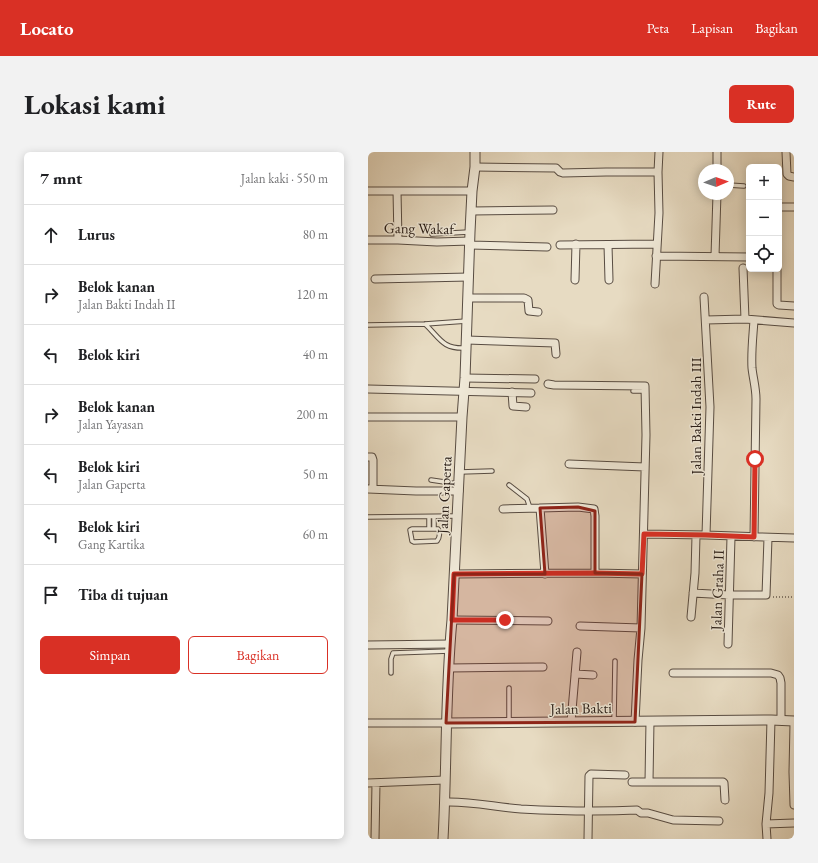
<!DOCTYPE html>
<html lang="id">
<head>
<meta charset="utf-8">
<style>
  :root { --surface:#fff; --page:#f2f2f2; --text:#202124; --muted:#757577; --line:#e0e0e0; --accent:#d93025 }
  body { margin:0; font-family:"EB Garamond",serif; background:var(--page); color:var(--text) }
  .controls { position:absolute; right:12px; top:12px; display:grid; overflow:hidden; border-radius:6px; box-shadow:0 2px 10px #0003 }
  .controls button { width:36px; height:36px; display:grid; place-items:center; padding:0; border:0; border-bottom:1px solid var(--line); background:var(--surface); color:var(--text); font:20px sans-serif }
  .compass { position:absolute; left:330px; top:12px; width:36px; height:36px; border-radius:50%; background:var(--surface); box-shadow:0 2px 10px #0003; rotate:88deg }
  .stop { position:absolute; width:12px; height:12px; margin:-9px; border:3px solid #d93025; border-radius:50%; background:#fff }
  .stop.end { background:#d93025; border-color:#fff; box-shadow:0 1px 4px #0008 }
  .list { margin:0; padding:0; list-style:none }
  h2 { display:flex; justify-content:space-between; align-items:center; height:52px; margin:0; padding:0 16px; font-size:17px }
  h2 small { font-size:13px; font-weight:400; color:var(--muted) }
  .list li { display:grid; grid-template-columns:26px 1fr auto; gap:12px; align-items:center; box-sizing:border-box; height:60px; padding:0 16px; border-top:1px solid var(--line) }
  .list b { display:block; font-size:15px; white-space:nowrap }
  .list p { margin:0; font-size:13px; white-space:nowrap; color:var(--muted) }
  .list em { font-size:13px; font-style:normal; color:var(--muted) }
  .actions { display:flex; gap:8px; padding:12px 16px }
  .actions a { flex:1; padding:9px 0; border:1px solid var(--accent); border-radius:6px; text-align:center; font-size:14px; color:var(--accent) }
  .actions .main { background:var(--accent); color:#fff }
  .icon { flex:none; width:22px; height:22px; fill:none; stroke:currentColor; stroke-width:2; stroke-linecap:round; stroke-linejoin:round }
  .map { position:relative; flex:none; width:426px; height:687px; overflow:hidden; border-radius:6px }
  header { display:flex; align-items:center; gap:24px; box-sizing:border-box; height:56px; padding:0 20px; background:var(--accent); color:#fff }
  header strong { font-size:19px }
  nav { display:flex; gap:22px; margin-inline-start:auto; font-size:14px }
  .intro { display:flex; align-items:center; justify-content:space-between; box-sizing:border-box; height:96px; padding:0 24px }
  h1 { margin:0; font-size:28px }
  .button { padding:10px 18px; border-radius:6px; background:var(--accent); color:#fff; font-size:14px; font-weight:700 }
  main { display:flex; gap:24px; padding:0 24px }
  aside { flex:1; background:var(--surface); border-radius:6px; box-shadow:0 2px 10px #0003 }
  .map>svg:first-child { display:block }
  .lines { fill:none; stroke-linecap:round; stroke-linejoin:round }
  .service-casing { stroke:#584c42; stroke-width:5.5 }
  .minor-casing { stroke:#584c42; stroke-width:9 }
  .tertiary-casing { stroke:#584c42; stroke-width:11 }
  .path { stroke:#281d17; stroke-width:1; stroke-dasharray:1 2; stroke-linecap:butt }
  .service { stroke:#efe8d7; stroke-width:3.5 }
  .minor { stroke:#efe8d7; stroke-width:7 }
  .tertiary { stroke:#efe8d7; stroke-width:9 }
  .route { stroke:#d93025; stroke-width:5 }
  .marked { fill:#8f2418; fill-opacity:0.2; stroke:#8f2418; stroke-width:3; stroke-linejoin:round }
  .labels { text-anchor:middle; dominant-baseline:central; stroke-width:3; stroke-linejoin:round; paint-order:stroke }
  .street-label { font-size:15px; fill:#281d17; stroke:#efe8d7 }
</style>
</head>
<body>
<header>
<strong>Locato</strong>
<nav><a>Peta</a><a>Lapisan</a><a>Bagikan</a></nav>
</header>
<div class="intro"><h1>Lokasi kami</h1><a class="button">Rute</a></div>
<main>
<aside>
<h2>7 mnt<small>Jalan kaki · 550 m</small></h2>
<ul class="list">
<li><svg class="icon" aria-label="ahead" viewBox="0 0 24 24"><path d="M12 20V5M6 11l6-6 6 6"/></svg><div><b>Lurus</b></div><em>80 m</em></li>
<li><svg class="icon" aria-label="right" viewBox="0 0 24 24"><path d="M7 20v-9h11M14 6l5 5-5 5"/></svg><div><b>Belok kanan</b><p>Jalan Bakti Indah II</p></div><em>120 m</em></li>
<li><svg class="icon" aria-label="left" viewBox="0 0 24 24"><path d="M17 20v-9H6M10 6l-5 5 5 5"/></svg><div><b>Belok kiri</b></div><em>40 m</em></li>
<li><svg class="icon" aria-label="right" viewBox="0 0 24 24"><path d="M7 20v-9h11M14 6l5 5-5 5"/></svg><div><b>Belok kanan</b><p>Jalan Yayasan</p></div><em>200 m</em></li>
<li><svg class="icon" aria-label="left" viewBox="0 0 24 24"><path d="M17 20v-9H6M10 6l-5 5 5 5"/></svg><div><b>Belok kiri</b><p>Jalan Gaperta</p></div><em>50 m</em></li>
<li><svg class="icon" aria-label="left" viewBox="0 0 24 24"><path d="M17 20v-9H6M10 6l-5 5 5 5"/></svg><div><b>Belok kiri</b><p>Gang Kartika</p></div><em>60 m</em></li>
<li><svg class="icon" aria-label="arrive" viewBox="0 0 24 24"><path d="M6 21V4h12l-3 4 3 4H6"/></svg><div><b>Tiba di tujuan</b></div></li>
</ul>
<div class="actions"><a class="main">Simpan</a><a>Bagikan</a></div>
</aside>
<div class="map">
<svg width="426" height="687" viewBox="0 0 426 687">
  <rect width="100%" height="100%" fill="#e7dbc2"/>
  <filter id="stains"><feTurbulence type="fractalNoise" baseFrequency=".005" numOctaves="4"/><feColorMatrix values="0 0 0 0 .2 0 0 0 0 .09 0 0 0 0 .02 0 0 0 .5 -.17"/></filter>
  <radialGradient id="worn" r=".72"><stop offset=".6" stop-color="#630" stop-opacity="0"/><stop offset="1" stop-color="#630" stop-opacity=".3"/></radialGradient>
  <g class="lines">
    <defs>
      <path id="service" d="M360 33 376 34
        M64 82 101 80
        M57 172C72 186 74 197 97 196
        M0 173 57 172 99 169
        M265 239H277
        M92 320 124 319
        M63 328 90 332
        M141 333 159 347 162 356
        M0 365 88 364
        M61 365V377H44L42 378 44 389 46 390 69 389C72 385 72 380 70 377H61
        M66 365V377
        M23 521V507L25 501 82 499
        M141 536V570
        M246 569 247 509"/>
      <path id="minor" d="M418 0 419 22 421 24 426 25
        M107 15 188 16 192 20 195 21 238 20H290
        M349 18V0
        M0 39H104
        M29 39 30 88
        M411 55H426
        M104 59 185 58
        M0 88H30L69 90 102 89
        M102 93 179 95
        M192 93 289 92
        M240 93 241 128
        M288 104 381 105
        M347 104 349 42
        M375 116 377 167
        M409 117V152L411 153 426 154
        M7 127 101 125
        M207 128 208 92
        M287 132 291 61 290 20 291 0
        M336 145 342 255 338 383
        M100 146H156L160 148 161 159 170 160
        M338 168 377 167 426 171
        M99 188 187 191 188 202
        M97 226 167 227
        M180 232 186 233 277 234 278 283 273 476 270 508 267 570
        M0 237 163 241
        M144 240 145 254 158 255
        M0 265H94
        M0 305H4L5 308V337
        M201 312 277 315
        M0 337 48 339H91
        M135 357 172 356
        M276 382 338 383 426 386
        M386 385 388 247C388 236 385 226 384 216 383 200 385 184 386 168
        M86 422 227 421 274 422
        M177 422 172 356 210 355 226 357 227 364V421
        M325 441 361 443H398L400 386
        M323 465 327 421 328 384
        M84 468 180 469
        M212 474 273 476
        M360 492 363 385
        M0 493 82 492
        M81 516 175 515
        M305 521H403L410 523 412 526 413 531V568
        M207 522 225 523
        M282 569 281 630H355L356 631 357 648
        M203 570 209 500
        M0 571H78
        M426 572 425 620 426 653
        M264 630H281
        M0 631 77 628
        M77 650C103 649 127 655 153 657 191 659 230 660 269 658L273 661H280L305 668 351 669
        M398 672 426 671
        M7 687 8 631
        M220 687 221 624 223 622 257 623
        M399 687 398 672 401 641 403 568"/>
      <path id="tertiary" d="M78 571 403 568 426 569
        M75 687C79 614 77 541 84 468L94 265 97 226 102 80 104 39 107 15V0"/>
    </defs>
    <!-- service casing -->
    <use href="#service" class="service-casing"/>
    <!-- minor casing -->
    <use href="#minor" class="minor-casing"/>
    <!-- tertiary casing -->
    <use href="#tertiary" class="tertiary-casing"/>
    <!-- path -->
    <path class="path" d="M405 445H426"/>
    <!-- service -->
    <use href="#service" class="service"/>
    <!-- minor -->
    <use href="#minor" class="minor"/>
    <!-- tertiary -->
    <use href="#tertiary" class="tertiary"/>
  </g>
  <g class="lines">
    <!-- route -->
    <path class="route" d="M137 468H84L86 422 227 421 274 422 276 382 338 383 386 385 387 307"/>
  </g>
  <!-- marked area -->
  <path class="marked" d="M210 355 227 359V421L274 422 267 570 78 571 86 422H177L172 356Z"/>
  <g class="labels">
    <!-- street labels -->
    <g class="street-label">
      <text transform="translate(51 76) rotate(1)">Gang Wakaf</text>
      <text transform="translate(327 264) rotate(-90)">Jalan Bakti Indah III</text>
      <text transform="translate(76 343) rotate(-87)">Jalan Gaperta</text>
      <text transform="translate(349 438) rotate(-88)">Jalan Graha II</text>
      <text transform="translate(213 556) rotate(-1)">Jalan Bakti</text>
    </g>
  </g>
  <rect width="100%" height="100%" filter="url(#stains)"/>
  <rect width="100%" height="100%" fill="url(#worn)"/>
</svg>
<div class="controls">
<button>+</button>
<button>−</button>
<button><svg class="icon" aria-label="locate" viewBox="0 0 24 24"><circle cx="12" cy="12" r="6"/><path d="M12 2v4M12 18v4M2 12h4M18 12h4"/></svg></button>
</div>
<svg class="compass" viewBox="-18 -18 36 36"><path d="M0-13l5 13h-10z" fill="#e53935"/><path d="M0 13l5-13h-10z" fill="#757577"/></svg>
<div class="stop" style="left:387px;top:307px"></div>
<div class="stop end" style="left:137px;top:468px"></div>
</div>
</main>
</body>
</html>
